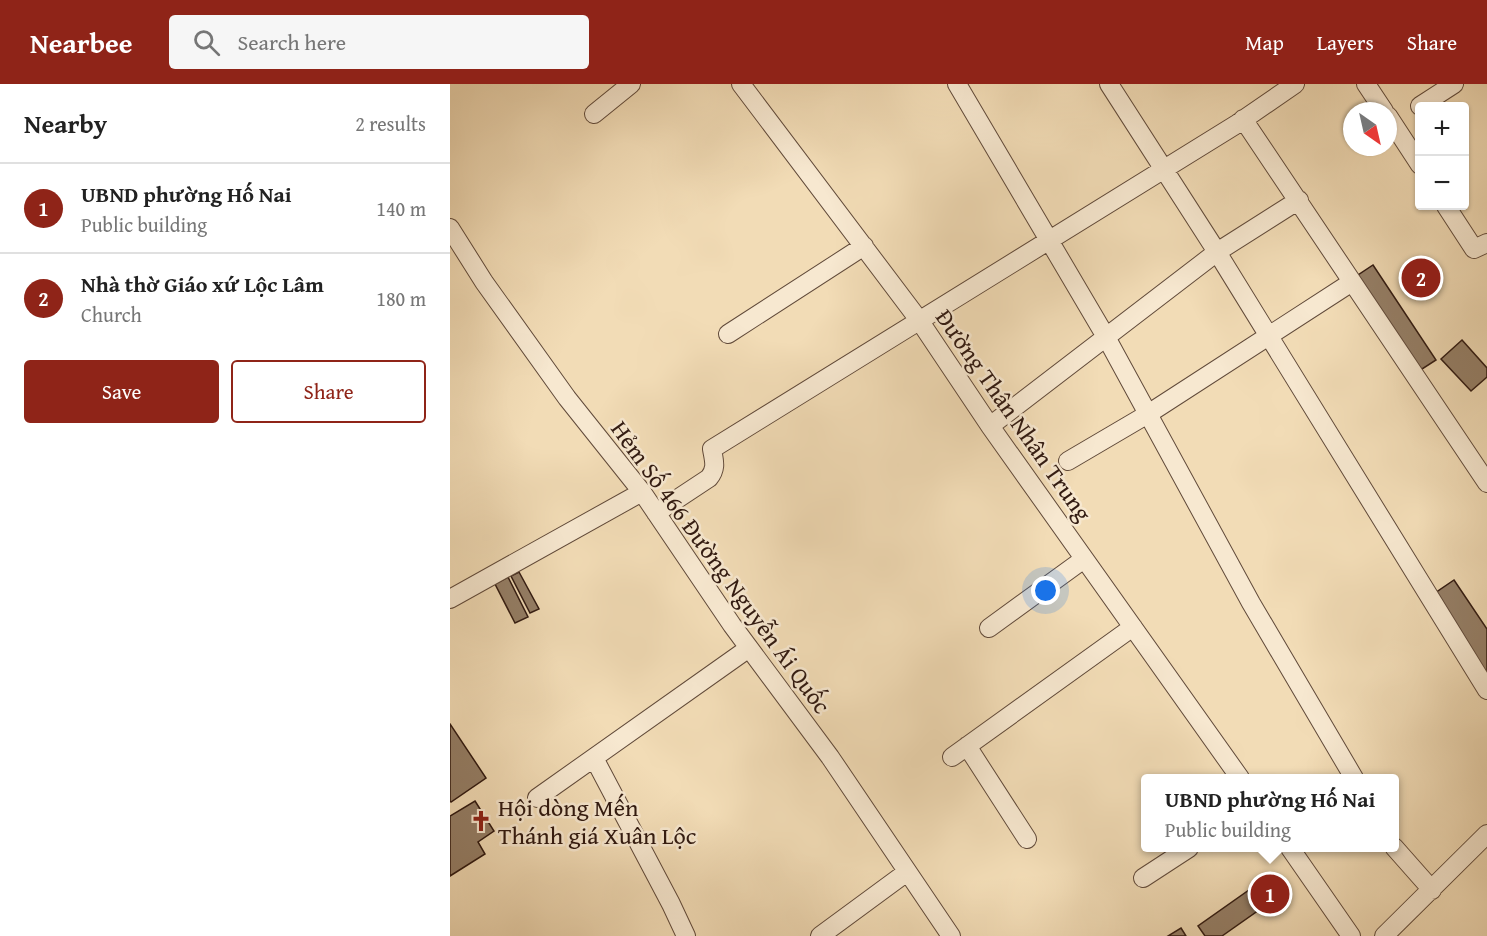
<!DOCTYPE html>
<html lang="en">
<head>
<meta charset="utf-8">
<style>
  :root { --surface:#fff; --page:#f6f6f6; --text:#222; --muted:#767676; --line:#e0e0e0; --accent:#8f2418 }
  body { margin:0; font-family:"Gentium Book Plus",serif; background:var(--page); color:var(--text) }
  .controls { position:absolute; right:18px; top:18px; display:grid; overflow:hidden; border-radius:6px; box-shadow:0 2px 4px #0004 }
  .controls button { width:54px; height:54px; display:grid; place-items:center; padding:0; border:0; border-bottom:2px solid var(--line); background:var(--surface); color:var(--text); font:30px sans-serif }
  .compass { position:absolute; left:893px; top:18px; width:54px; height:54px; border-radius:50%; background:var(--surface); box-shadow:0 2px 4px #0004; rotate:146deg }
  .you { position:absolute; left:596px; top:507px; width:21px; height:21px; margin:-15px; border:4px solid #fff; border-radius:50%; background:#1a73e8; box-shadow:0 0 0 9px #1a73e833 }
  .badge { display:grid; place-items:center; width:39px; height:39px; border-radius:50%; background:var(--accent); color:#fff; font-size:20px; font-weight:700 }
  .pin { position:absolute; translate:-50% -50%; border:3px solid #fff; box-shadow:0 2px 6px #0006 }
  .popup { position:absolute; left:691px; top:690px; width:258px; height:78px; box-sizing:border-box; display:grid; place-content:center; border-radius:6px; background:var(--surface); filter:drop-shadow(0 2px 4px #0005); font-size:20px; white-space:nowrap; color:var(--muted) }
  .popup b { font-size:22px; color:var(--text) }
  .popup::after { content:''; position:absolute; left:50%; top:100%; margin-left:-12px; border:12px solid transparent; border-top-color:var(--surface) }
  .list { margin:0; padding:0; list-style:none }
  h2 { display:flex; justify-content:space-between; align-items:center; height:78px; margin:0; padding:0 24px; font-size:26px }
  h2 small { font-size:20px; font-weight:400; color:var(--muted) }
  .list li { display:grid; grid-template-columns:39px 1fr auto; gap:18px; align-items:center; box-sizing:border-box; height:90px; padding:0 24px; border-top:2px solid var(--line) }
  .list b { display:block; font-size:22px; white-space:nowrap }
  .list p { margin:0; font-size:20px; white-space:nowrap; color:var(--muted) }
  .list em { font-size:20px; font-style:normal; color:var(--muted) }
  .actions { display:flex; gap:12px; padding:18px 24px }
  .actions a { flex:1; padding:14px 0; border:2px solid var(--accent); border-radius:6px; text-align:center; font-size:21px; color:var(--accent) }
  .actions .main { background:var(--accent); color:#fff }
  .icon { flex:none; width:33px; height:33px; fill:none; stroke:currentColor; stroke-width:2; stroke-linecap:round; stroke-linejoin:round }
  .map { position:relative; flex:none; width:1037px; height:852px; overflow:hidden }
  header { display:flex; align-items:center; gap:36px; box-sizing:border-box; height:84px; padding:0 30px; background:var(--accent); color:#fff }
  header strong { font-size:28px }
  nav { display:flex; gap:33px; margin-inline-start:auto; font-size:21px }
  .search { width:420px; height:54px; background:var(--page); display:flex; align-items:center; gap:15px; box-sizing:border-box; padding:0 21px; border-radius:6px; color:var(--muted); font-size:22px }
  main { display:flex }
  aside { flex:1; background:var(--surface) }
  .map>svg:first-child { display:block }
  .building { fill:#957f67; stroke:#311a11; stroke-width:1.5 }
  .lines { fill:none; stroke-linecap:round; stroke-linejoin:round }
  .minor-casing { stroke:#614a3a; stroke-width:20 }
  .minor { stroke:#f7e8d0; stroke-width:18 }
  .labels { text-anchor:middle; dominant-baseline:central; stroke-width:5; stroke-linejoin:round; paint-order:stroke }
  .street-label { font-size:24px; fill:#311a11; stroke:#f7e8d0 }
  .poi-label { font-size:24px; fill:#311a11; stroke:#f7e8d0; text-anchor:start }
</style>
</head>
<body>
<header>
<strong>Nearbee</strong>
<div class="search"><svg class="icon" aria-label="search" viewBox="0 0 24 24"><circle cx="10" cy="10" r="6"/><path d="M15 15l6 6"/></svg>Search here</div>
<nav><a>Map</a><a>Layers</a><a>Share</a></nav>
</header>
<main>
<aside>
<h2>Nearby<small>2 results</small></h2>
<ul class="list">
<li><span class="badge">1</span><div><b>UBND phường Hố Nai</b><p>Public building</p></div><em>140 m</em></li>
<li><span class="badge">2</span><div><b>Nhà thờ Giáo xứ Lộc Lâm</b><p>Church</p></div><em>180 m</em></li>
</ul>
<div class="actions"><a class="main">Save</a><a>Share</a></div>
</aside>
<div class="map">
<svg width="1037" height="852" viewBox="0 0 1037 852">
  <rect width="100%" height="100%" fill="#f2dcb6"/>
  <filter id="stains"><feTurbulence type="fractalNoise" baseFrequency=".00333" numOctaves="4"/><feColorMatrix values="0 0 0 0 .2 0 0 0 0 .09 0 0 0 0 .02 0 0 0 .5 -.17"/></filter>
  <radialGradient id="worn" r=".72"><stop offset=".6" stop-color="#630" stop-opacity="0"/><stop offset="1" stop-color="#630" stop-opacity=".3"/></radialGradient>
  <!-- building -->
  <path class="building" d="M923 181 986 276 969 287 905 193Z
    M1012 256 1037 284V293L1021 307 991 275Z
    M69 488 89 525 80 529 61 492Z
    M58 493 78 533 65 539 45 500Z
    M1004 496 1037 545V594L985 509Z
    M0 640 36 694 1 718 0 717Z
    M25 717 44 747 28 758 35 770 0 792V732Z
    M816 794 829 812 772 852H755L748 842Z
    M731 844 736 852H718Z"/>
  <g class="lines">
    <defs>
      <path id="minor" d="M291 0 469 236 540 342 790 694
        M507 0 656 253 801 519 904 694
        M659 0 767 168 1037 606
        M916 0 934 27
        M970 22 1004 0
        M144 30 181 0
        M938 32 970 81
        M793 35 1037 399
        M996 122 1024 165 1037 159
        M0 144 34 198 117 314 192 408 282 541 380 673 501 852
        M278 250 414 162
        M540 342 767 168 849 116
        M618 377 698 330 902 198
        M206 429 259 394C267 384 264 377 262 365L787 40 845 0
        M0 515 192 408
        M539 544 634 475
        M517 662 577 755
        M502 673 683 543
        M144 674 221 820 236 852
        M87 714 299 564
        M944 763 982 806
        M840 764 901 852
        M693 794 739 764
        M370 852 457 788
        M934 852 1037 750"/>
    </defs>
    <!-- minor casing -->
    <use href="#minor" class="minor-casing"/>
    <!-- minor -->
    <use href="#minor" class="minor"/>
  </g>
  <!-- icons -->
  <defs>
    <symbol id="church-bare" viewBox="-9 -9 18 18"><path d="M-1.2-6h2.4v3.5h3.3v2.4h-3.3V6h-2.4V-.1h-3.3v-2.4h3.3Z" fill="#8f2418" stroke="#f7e8d0" stroke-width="2.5" paint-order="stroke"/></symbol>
  </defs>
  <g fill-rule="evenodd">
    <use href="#church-bare" x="16" y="722" width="30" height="30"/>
  </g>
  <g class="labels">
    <!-- street labels -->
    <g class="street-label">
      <text transform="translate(564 331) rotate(55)">Đường Thân Nhân Trung</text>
      <text transform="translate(271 483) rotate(54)">Hẻm Số 466 Đường Nguyễn Ái Quốc</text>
    </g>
    <!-- poi labels -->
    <g class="poi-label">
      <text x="48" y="723">Hội dòng Mến<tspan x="48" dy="28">Thánh giá Xuân Lộc</tspan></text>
    </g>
  </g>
  <rect width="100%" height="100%" filter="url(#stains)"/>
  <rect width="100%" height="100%" fill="url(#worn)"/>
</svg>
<div class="controls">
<button>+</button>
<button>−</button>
</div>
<svg class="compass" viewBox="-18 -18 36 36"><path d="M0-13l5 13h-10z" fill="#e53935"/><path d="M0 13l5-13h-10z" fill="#767676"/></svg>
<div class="you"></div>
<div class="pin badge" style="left:820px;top:810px">1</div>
<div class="popup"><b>UBND phường Hố Nai</b>Public building</div>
<div class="pin badge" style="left:971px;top:194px">2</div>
</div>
</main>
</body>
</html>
